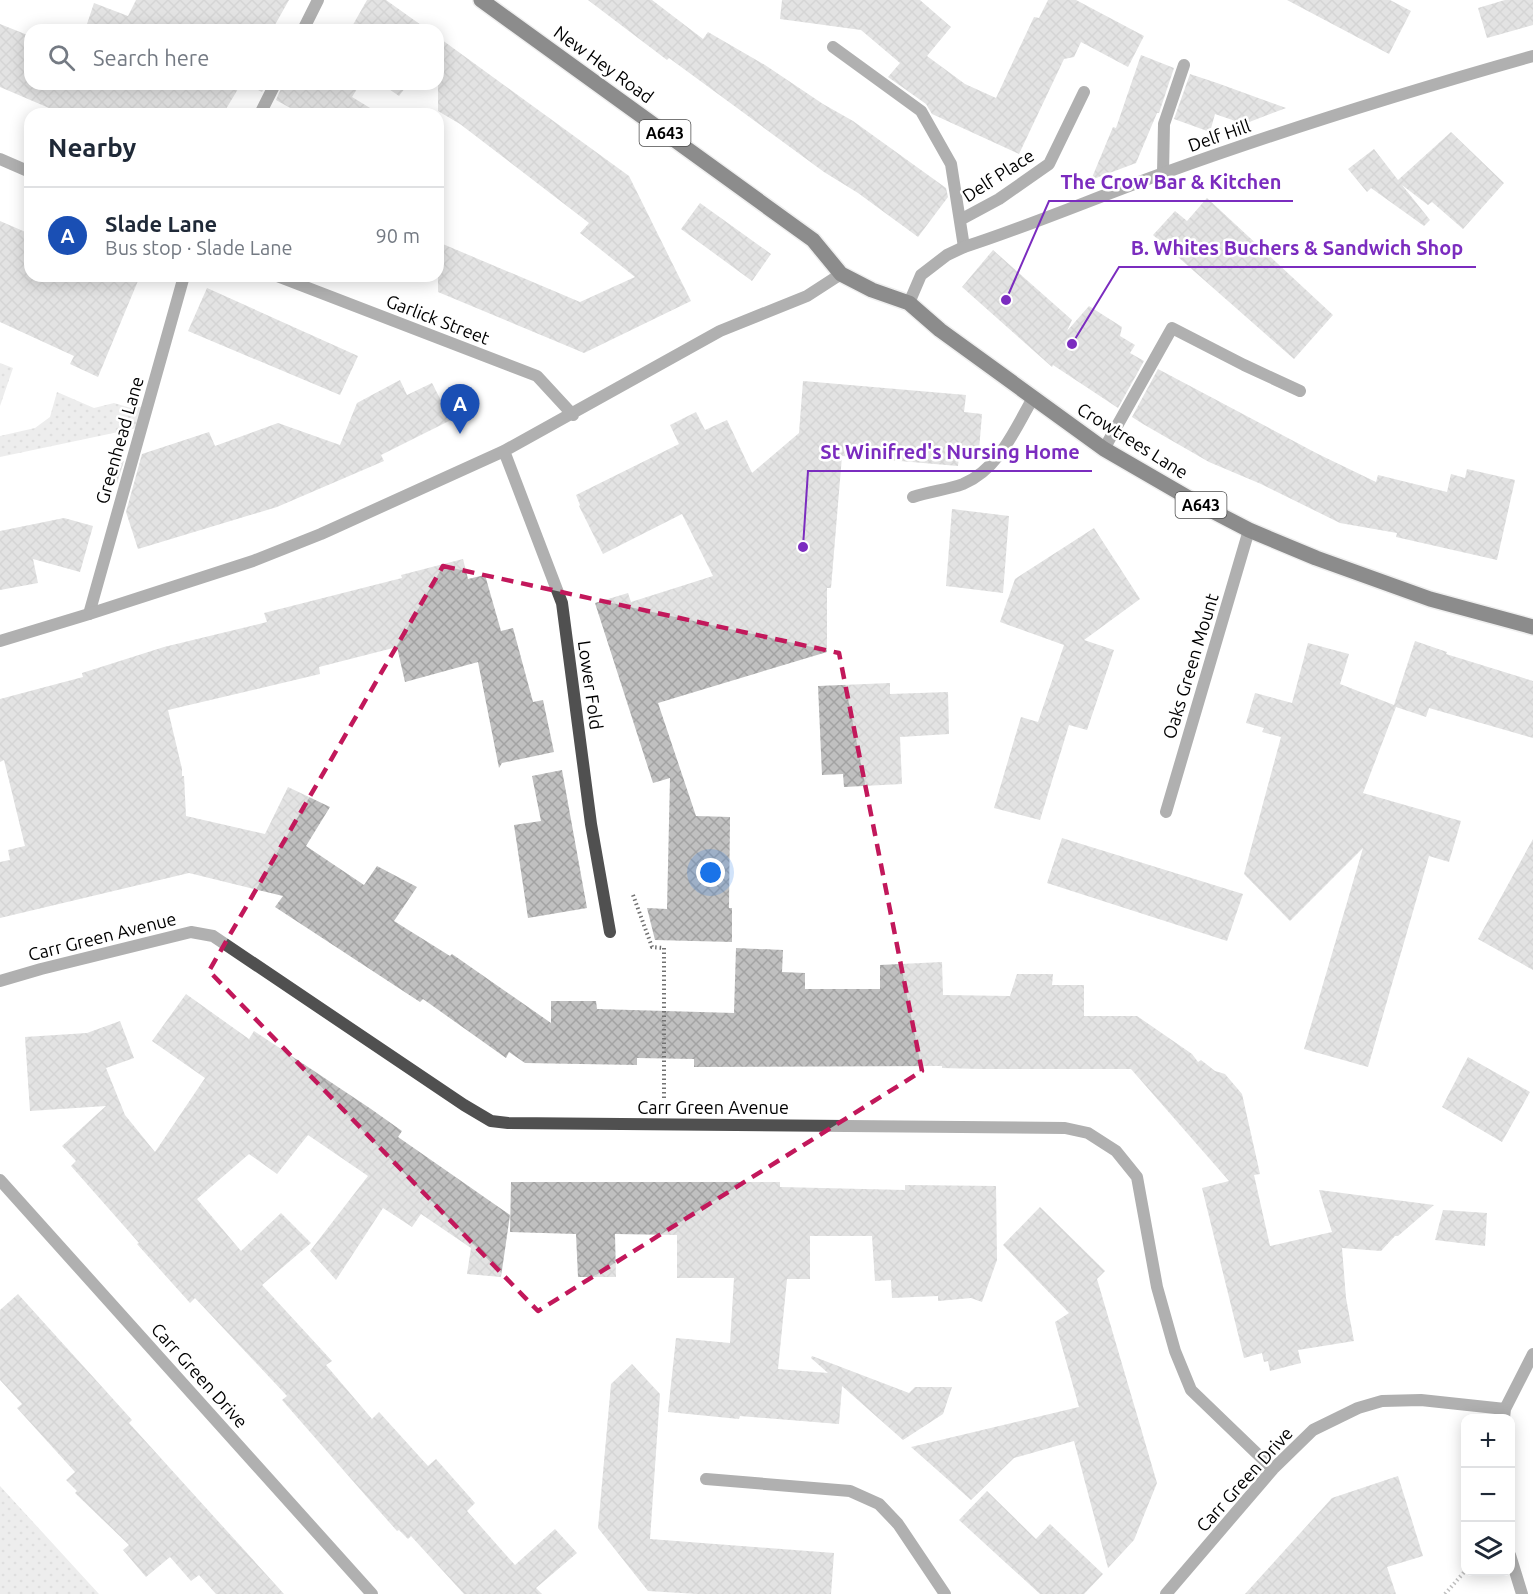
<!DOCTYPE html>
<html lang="en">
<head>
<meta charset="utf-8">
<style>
  :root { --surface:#fff; --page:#f2f2f3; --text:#1f2937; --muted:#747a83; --line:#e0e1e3; --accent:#b45309 }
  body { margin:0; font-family:Ubuntu,sans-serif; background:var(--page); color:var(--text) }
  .controls { position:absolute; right:18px; bottom:18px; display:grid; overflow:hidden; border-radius:12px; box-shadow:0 3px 15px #0003 }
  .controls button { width:54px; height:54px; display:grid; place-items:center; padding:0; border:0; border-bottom:2px solid var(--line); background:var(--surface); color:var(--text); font:30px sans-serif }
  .you { position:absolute; left:711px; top:873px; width:21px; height:21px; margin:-15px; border:4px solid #fff; border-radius:50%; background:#1a73e8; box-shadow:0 0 0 9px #1a73e833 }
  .badge { display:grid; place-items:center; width:39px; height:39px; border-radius:50%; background:var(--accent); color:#fff; font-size:20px; font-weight:700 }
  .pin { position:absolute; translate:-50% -50px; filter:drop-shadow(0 2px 3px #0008) }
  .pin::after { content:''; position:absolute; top:32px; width:21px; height:18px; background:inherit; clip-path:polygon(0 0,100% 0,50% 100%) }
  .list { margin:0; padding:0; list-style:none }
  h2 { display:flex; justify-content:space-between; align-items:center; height:78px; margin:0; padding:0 24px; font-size:26px }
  h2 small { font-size:20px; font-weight:400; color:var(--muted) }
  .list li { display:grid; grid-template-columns:39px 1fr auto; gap:18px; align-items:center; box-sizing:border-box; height:96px; padding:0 24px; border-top:2px solid var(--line) }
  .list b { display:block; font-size:22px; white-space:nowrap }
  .list p { margin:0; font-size:20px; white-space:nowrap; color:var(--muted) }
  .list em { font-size:20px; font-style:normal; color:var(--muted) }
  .icon { flex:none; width:33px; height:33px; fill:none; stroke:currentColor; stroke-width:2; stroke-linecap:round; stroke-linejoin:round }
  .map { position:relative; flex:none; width:1533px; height:1594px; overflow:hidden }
  .search { position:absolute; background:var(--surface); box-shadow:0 3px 15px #0003; left:24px; top:24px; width:420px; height:66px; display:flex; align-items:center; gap:15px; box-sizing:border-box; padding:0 21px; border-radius:18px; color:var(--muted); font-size:22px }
  .panel { position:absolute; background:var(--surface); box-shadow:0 3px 15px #0003; left:24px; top:108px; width:420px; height:174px; border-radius:18px }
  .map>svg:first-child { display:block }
  .grass { fill:url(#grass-dots) }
  .building { fill:url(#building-cross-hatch) }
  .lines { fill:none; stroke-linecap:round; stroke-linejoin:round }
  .primary-casing { stroke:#dbdbdb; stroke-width:18 }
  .path { stroke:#727272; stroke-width:4; stroke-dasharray:1.5 3; stroke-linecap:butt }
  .service { stroke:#505050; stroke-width:12 }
  .minor { stroke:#505050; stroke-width:12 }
  .tertiary { stroke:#505050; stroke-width:12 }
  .primary { stroke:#000; stroke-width:15 }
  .marked { fill:none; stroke:#c2185b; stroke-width:4.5; stroke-dasharray:12 8; stroke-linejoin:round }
  .labels { text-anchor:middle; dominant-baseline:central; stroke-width:5; stroke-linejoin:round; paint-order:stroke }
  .shield { fill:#fff; stroke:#4c4c4c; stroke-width:1.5 }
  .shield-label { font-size:16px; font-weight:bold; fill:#000 }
  .street-label { font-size:18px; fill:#000; stroke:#fff }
  .leader { fill:none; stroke:#7b2cbf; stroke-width:2 }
  .callout-dot { fill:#7b2cbf; stroke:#fff; stroke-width:2 }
  .callout-label { font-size:20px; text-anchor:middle; font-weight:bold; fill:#7b2cbf; stroke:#fff; stroke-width:5; stroke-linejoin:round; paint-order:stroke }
</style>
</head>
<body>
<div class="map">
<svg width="1533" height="1594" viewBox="0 0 1533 1594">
  <defs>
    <pattern id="grass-dots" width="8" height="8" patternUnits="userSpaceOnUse" patternTransform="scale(1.5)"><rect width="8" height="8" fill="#d7d7d7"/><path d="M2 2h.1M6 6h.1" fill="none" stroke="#b7b7b7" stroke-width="1.8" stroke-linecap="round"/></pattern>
    <pattern id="building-cross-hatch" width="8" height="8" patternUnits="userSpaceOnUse" patternTransform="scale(1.5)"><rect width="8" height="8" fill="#c0c0c0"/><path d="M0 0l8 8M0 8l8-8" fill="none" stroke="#a3a3a3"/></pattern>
  </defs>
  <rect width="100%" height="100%" fill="#fff"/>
  <!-- grass -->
  <path class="grass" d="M0 363 13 368 0 406Z
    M57 392 94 408 114 403 131 408 148 406 142 427 0 457V436L35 428 50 417Z
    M0 1486 99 1594H0Z"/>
  <!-- building -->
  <path class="building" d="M136 0H289L272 30H85L94 3 128 16Z
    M367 0H386L428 30H350Z
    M588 0H652L703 39 708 32 765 65 823 104 853 121 946 188 948 197 918 237 858 193 824 172 669 58 667 60Z
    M782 0H920L951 27 927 56 965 84 996 98 1034 17 1039 18 1048 0H1076L1144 36 1128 67 1081 42 1074 57 1064 59 1019 154 932 114 926 104 888 77 900 63 861 30 780 19Z
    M1287 0H1390L1411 11 1389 54Z
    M1505 0H1533V25L1487 38 1478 8Z
    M0 24 30 36V84H241L223 114H63L0 87Z
    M438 37 629 176 691 301 584 353 438 292V242L580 302 635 277 580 233 589 223 460 124 438 111Z
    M1141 55 1174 68 1159 113H1157L1136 163 1091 180 1113 127 1116 128Z
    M1190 74 1217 83 1286 108 1244 124 1215 114 1210 132 1174 119Z
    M247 84H266L262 92Z
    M283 84H360L352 97 380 114H301L276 100Z
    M382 84H408L399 96Z
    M1451 132 1504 183 1463 229 1432 202 1428 205 1402 185 1430 220 1424 226 1371 188 1367 192 1348 169 1374 149 1398 180Z
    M1207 198 1333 315 1294 359 1153 235 1175 211 1187 221Z
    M700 203 771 254 752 281 681 229Z
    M0 221 30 234V276H140L98 377 70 364 74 356 0 322Z
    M993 250 1072 320 1067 331 1089 306 1122 327 1120 336 1135 345 1130 353 1144 361 1118 408 1053 365 1052 367 962 287Z
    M207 288 358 356 340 395 188 331Z
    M1158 369 1318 454 1376 482 1378 475 1447 492 1451 474 1465 478 1467 469 1515 480 1497 560 1396 537 1397 533 1340 523 1261 484 1209 462 1143 424 1132 417Z
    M400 380 407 395 432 383 451 420 381 455 384 461 277 507 138 549 126 512 142 454 209 432 215 446 278 423 340 445 357 403Z
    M803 381 966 395 964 412 982 414 979 450 960 448 958 466 842 456 831 588H827V652L658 703 696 816 730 817 729 908H732V942L655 940 647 908 667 909 670 778 653 783 595 603 628 593 631 602 713 576 682 514 603 554 579 506 580 505 576 495 679 444 670 425 696 412 705 430 727 420 752 473 799 433Z
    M124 461 117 483 111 465Z
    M952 509 1009 516 1003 593 946 586Z
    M64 518 93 526 80 572 33 559 38 583 0 590V531Z
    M1094 528 1140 599 1084 640 1114 650 1087 730 1069 725 1040 820 994 808 1021 717 1038 722 1064 645 1000 622 1005 607 1015 579Z
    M463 559 468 579 485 575 501 631 513 628 533 702 543 700 554 752 502 763 499 768 478 662 405 682 397 647 319 667 320 674 168 710 182 769V776H184L186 816 265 834 288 787 330 807 306 846 364 885 377 866 417 887 394 921 450 956 452 954 551 1023V1001H596L597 1009 734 1013 736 948 783 950 782 972 805 973V989H880V965L942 962 943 995 1010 996 1017 974H1053L1052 985H1084V1016H1137L1192 1054 1198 1062 1201 1060 1215 1071 1225 1074 1242 1094 1260 1174 1254 1175 1270 1246 1332 1232 1319 1190 1434 1205 1398 1236H1395L1381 1251 1342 1248 1346 1298 1354 1341 1298 1350 1301 1363 1270 1371 1268 1361 1264 1362 1262 1353 1244 1358 1202 1188 1229 1181 1131 1069H980L942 1068V1066L694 1067V1059L637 1058V1065L525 1063 509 1052 506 1058 423 999 420 1002 275 907 283 896 189 873 0 918V862L10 860 8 850 25 846 4 760 0 762V699L83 677 82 673 164 647 267 622 264 613 402 578 401 575Z
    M1415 641 1447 652 1446 654 1533 681V738L1429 708 1426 717 1396 707 1363 793 1461 821 1449 862 1429 856 1368 1067 1304 1049 1363 848 1290 921 1244 874 1281 737 1262 732 1264 728 1246 723 1255 693 1292 703 1308 643 1349 654 1340 684 1394 705Z
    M890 683V694L948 692 949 734 900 737 902 784 844 787 843 774 822 775 818 686Z
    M562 770 587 908 528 918 514 825 541 821 532 776Z
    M1062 838 1243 894 1227 941 1047 883Z
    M1533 839V970L1478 939Z
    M186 994 249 1039 254 1031 371 1109 402 1131 398 1137 510 1215 501 1277 467 1274 471 1248 421 1214 412 1227 383 1208 336 1280 310 1251 368 1176 308 1135 277 1174 249 1154 197 1199 241 1251 281 1213 311 1243 262 1285 332 1361 326 1365 372 1419 379 1412 428 1466 436 1459 475 1503 467 1511 515 1565 555 1529 577 1553 536 1588 542 1594H464L411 1536 408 1539 399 1530 397 1531 373 1504 282 1400 287 1396 195 1298 190 1303 137 1244 139 1243 71 1166 76 1161 62 1146 106 1106 30 1111 25 1037 87 1033 120 1021 134 1058 106 1068 125 1115 155 1152 205 1078 152 1041Z
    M1468 1057 1530 1092 1502 1142 1442 1107Z
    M511 1182H780V1187L905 1190V1185L996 1186 997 1260 982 1302 971 1298 938 1301V1296L892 1298 891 1280 875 1281 872 1236H810V1279H787L778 1369 828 1373 811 1358 812 1356 909 1393 915 1387H952L943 1414 903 1440 842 1386 839 1424 740 1416 739 1419 668 1412 676 1338 730 1343 734 1278H677V1235L615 1234 616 1277H578L576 1234 510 1232Z
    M1040 1207 1105 1271 1097 1279 1157 1483 1134 1540 1108 1568 1074 1441 1014 1458 971 1500 911 1447 1079 1407 1055 1322 1069 1313 1003 1245Z
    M1443 1210 1487 1213 1485 1246 1435 1240Z
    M18 1294 132 1420 129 1423 284 1594H216L199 1575 191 1581 170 1557 146 1577 123 1550 129 1545 75 1493 77 1491 66 1480 75 1472 17 1408 22 1404 0 1380V1310Z
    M632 1364 660 1394 650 1539 834 1553 831 1594H698L648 1591 598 1528 611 1384Z
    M1398 1476 1423 1556 1387 1567 1396 1594H1245L1332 1498Z
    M987 1491 1036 1539 1050 1524 1103 1574 1084 1594H1040L959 1520Z"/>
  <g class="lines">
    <defs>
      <path id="primary" d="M481 0 813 240 841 274 872 290 909 303 940 330 1104 449 1199 504 1249 530 1316 558 1430 599 1533 627"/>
    </defs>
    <!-- primary casing -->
    <use href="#primary" class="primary-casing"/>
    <!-- path -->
    <path class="path" d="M633 895 652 947 664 948V1098
      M1445 1594 1466 1570"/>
    <!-- service -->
    <path class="service" d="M303 30 318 0
      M260 114 275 84
      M913 497C930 491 947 490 963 484 999 469 1015 429 1033 398
      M89 614 184 276"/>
    <!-- minor -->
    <path class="minor" d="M833 47 921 111 951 164 964 247
      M0 159 30 172
      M1163 173 1164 124 1184 65
      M960 220 999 199 1049 164 1084 92
      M277 276 537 376 573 415
      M1104 449 1172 328 1244 365 1300 391
      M504 451 562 603 591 824 610 932
      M0 641 89 614 253 561 321 534 504 451 720 331 807 296 841 274
      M1166 812 1249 530
      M0 981 41 969 191 932 213 936 464 1105 491 1121 508 1123 1065 1128 1088 1133 1116 1151 1137 1177 1157 1287 1175 1351 1191 1390 1273 1469
      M0 1180 372 1594
      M1504 1418 1505 1409 1533 1354
      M706 1479 850 1491 879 1504 898 1524 945 1594
      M1510 1555 1522 1594
      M1166 1594 1273 1469 1313 1430 1358 1408 1382 1401 1421 1400 1505 1409"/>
    <!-- tertiary -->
    <path class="tertiary" d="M909 303 921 275 947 255 964 247C1032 225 1097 197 1164 173 1286 129 1409 91 1533 56"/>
    <!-- primary -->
    <use href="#primary" class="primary"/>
  </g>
  <!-- marked area -->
  <path d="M0 0H1533V1594H0ZM443 566 839 653 922 1071 538 1311 209 971Z" fill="#fff" fill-opacity=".55" fill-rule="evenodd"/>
  <path class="marked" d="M443 566 839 653 922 1071 538 1311 209 971Z"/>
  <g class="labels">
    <!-- shield labels -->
    <g class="shield">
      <rect x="639.5" y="120" width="51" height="26" rx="4.5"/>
      <rect x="1175.5" y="492" width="51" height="26" rx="4.5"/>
    </g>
    <g class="shield-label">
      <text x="665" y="133">A643</text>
      <text x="1201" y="505">A643</text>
    </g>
    <!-- street labels -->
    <g class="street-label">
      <text transform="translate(604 64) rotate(36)">New Hey Road</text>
      <text transform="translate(1219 135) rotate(-19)">Delf Hill</text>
      <text transform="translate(998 175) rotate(-33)">Delf Place</text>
      <text transform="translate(438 319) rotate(21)">Garlick Street</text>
      <text transform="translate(119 440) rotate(-74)">Greenhead Lane</text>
      <text transform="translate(1133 440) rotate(32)">Crowtrees Lane</text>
      <text transform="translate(1190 666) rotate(-73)">Oaks Green Mount</text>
      <text transform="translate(591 685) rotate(82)">Lower Fold</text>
      <text transform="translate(102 936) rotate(-14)">Carr Green Avenue</text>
      <text x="713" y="1107">Carr Green Avenue</text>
      <text transform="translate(200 1375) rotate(48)">Carr Green Drive</text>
      <text transform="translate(1244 1479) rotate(-48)">Carr Green Drive</text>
    </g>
  </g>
  <!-- callouts -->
  <path class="leader" d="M1006 300L1049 201H1293M1072 344L1119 267H1476M803 547L808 471H1092"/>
  <g class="callout-dot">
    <circle cx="1006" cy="300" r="6"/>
    <circle cx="1072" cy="344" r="6"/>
    <circle cx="803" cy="547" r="6"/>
  </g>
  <g class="callout-label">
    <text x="1171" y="189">The Crow Bar &amp; Kitchen</text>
    <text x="1297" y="255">B. Whites Buchers &amp; Sandwich Shop</text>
    <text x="950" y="459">St Winifred's Nursing Home</text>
  </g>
</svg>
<div class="controls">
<button>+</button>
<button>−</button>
<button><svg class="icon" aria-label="layers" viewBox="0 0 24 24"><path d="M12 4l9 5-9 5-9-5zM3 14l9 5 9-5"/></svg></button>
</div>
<div class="you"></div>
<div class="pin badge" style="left:460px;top:434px;background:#1a4fb4">A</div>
<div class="search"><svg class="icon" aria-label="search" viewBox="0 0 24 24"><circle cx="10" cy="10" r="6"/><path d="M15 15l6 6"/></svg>Search here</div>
<section class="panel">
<h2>Nearby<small></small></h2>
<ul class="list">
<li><span class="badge" style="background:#1a4fb4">A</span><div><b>Slade Lane</b><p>Bus stop · Slade Lane</p></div><em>90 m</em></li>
</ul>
</section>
</div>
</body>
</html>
